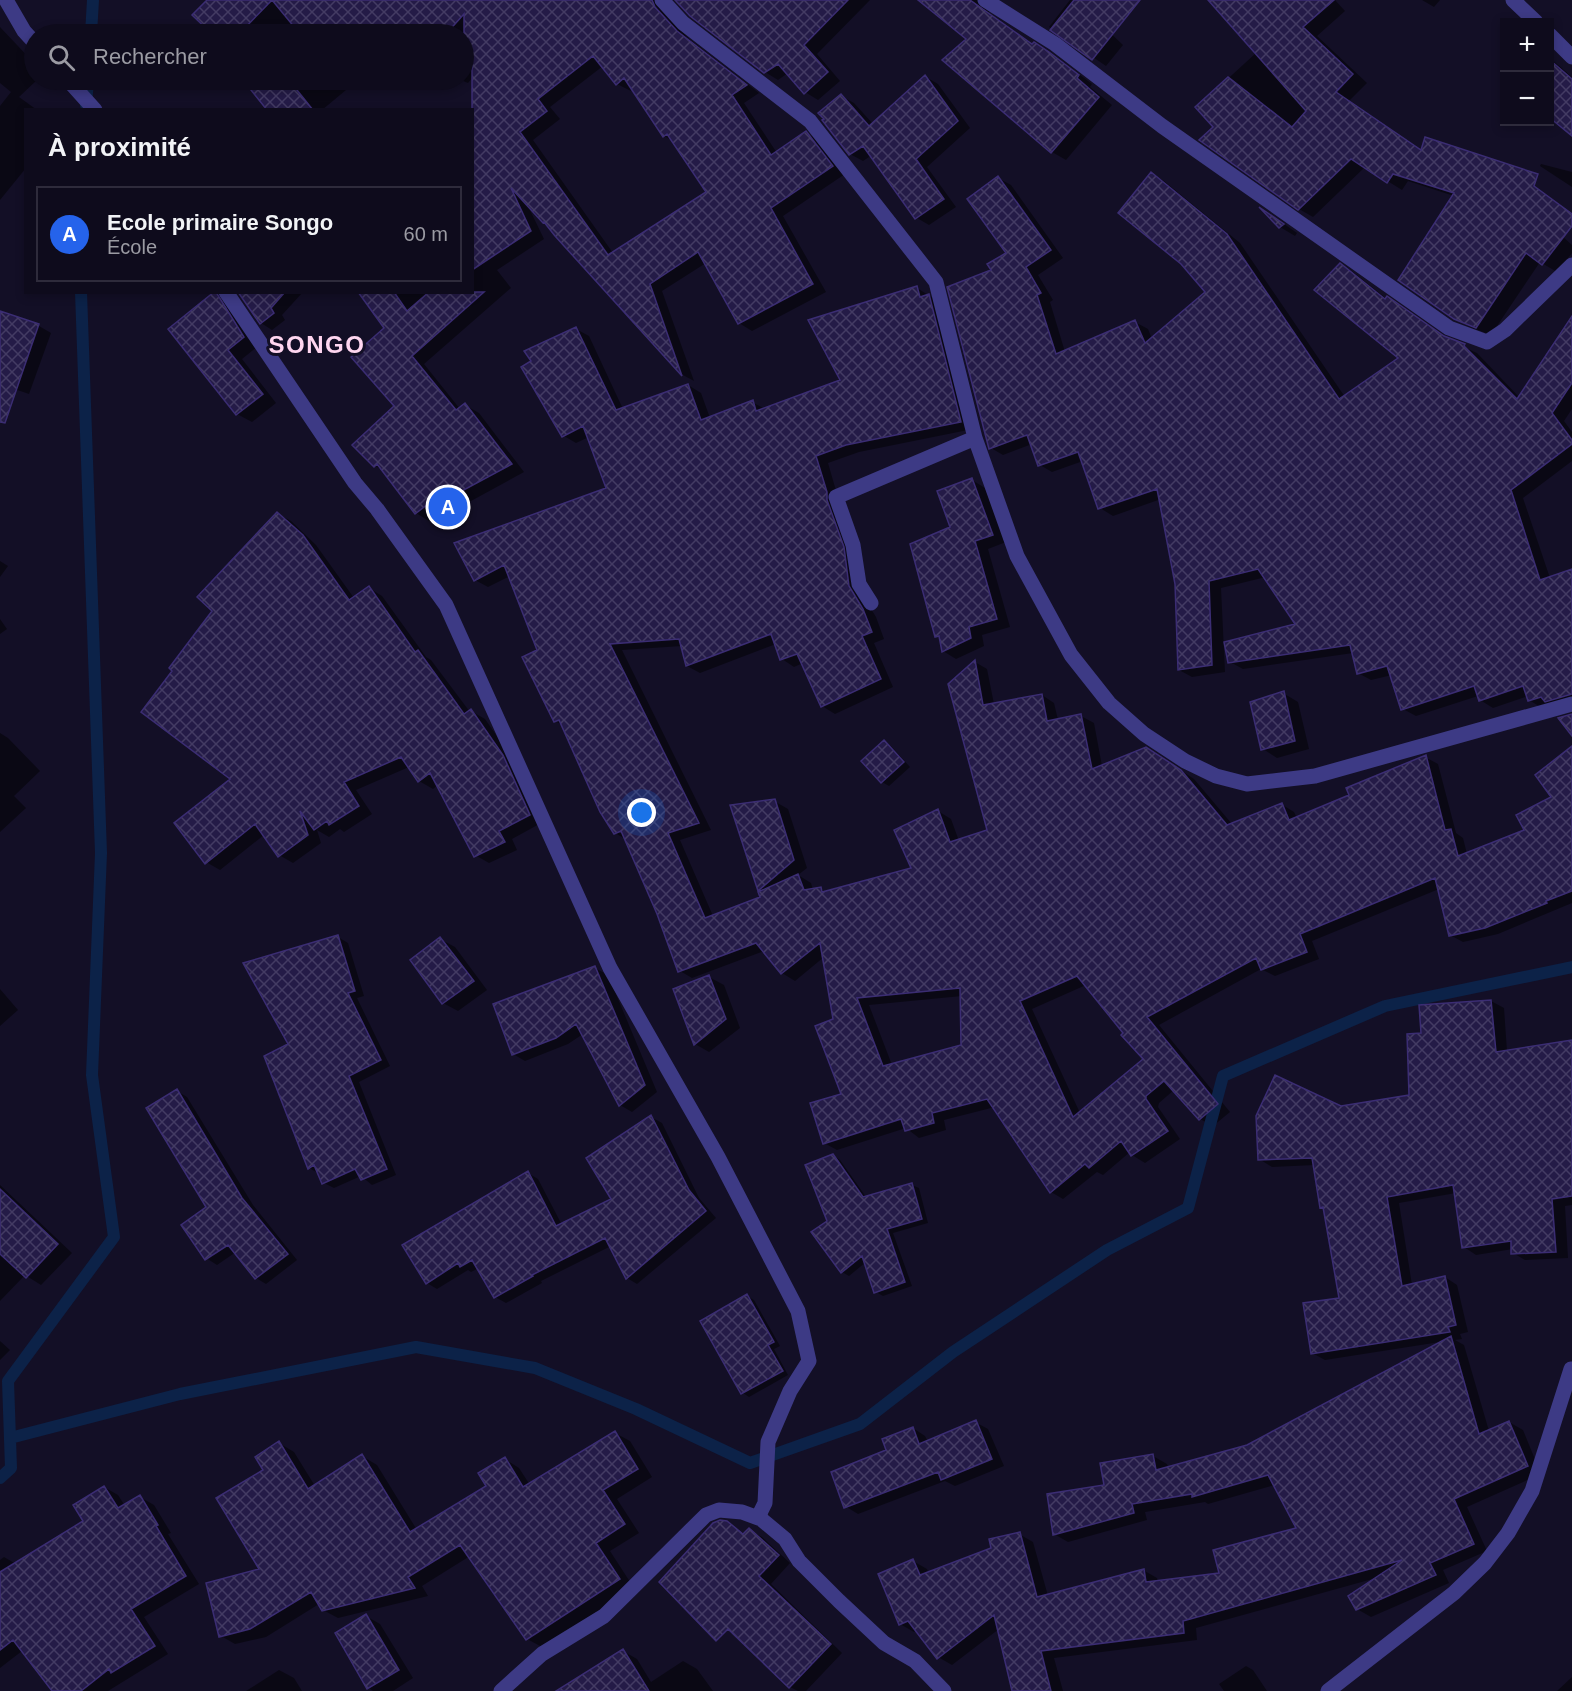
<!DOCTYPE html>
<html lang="fr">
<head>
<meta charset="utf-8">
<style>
  :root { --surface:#0e0b1c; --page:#171425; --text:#f1f3f6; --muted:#9b9ba3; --line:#2e2b3b; --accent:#2563eb }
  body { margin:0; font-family:Arial,sans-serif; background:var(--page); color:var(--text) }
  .controls { position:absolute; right:18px; top:18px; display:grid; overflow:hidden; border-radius:0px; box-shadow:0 3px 9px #0003 }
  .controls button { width:54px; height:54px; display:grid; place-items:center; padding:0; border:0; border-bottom:2px solid var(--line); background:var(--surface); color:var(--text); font:30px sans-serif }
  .you { position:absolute; left:642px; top:813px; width:21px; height:21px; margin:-15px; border:4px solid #fff; border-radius:50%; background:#1a73e8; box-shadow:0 0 0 9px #1a73e833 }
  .badge { display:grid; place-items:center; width:39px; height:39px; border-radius:50%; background:var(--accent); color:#fff; font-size:20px; font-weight:700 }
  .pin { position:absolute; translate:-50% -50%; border:3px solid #fff; box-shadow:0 2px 6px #0006 }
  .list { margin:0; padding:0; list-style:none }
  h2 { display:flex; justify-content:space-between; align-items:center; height:78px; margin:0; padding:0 24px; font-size:26px }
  h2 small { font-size:20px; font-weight:400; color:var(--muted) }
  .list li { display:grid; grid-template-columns:39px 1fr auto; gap:18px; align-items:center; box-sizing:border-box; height:96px; margin:0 12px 12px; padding:0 12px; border:2px solid var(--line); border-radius:0px }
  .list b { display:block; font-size:22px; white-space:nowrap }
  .list p { margin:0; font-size:20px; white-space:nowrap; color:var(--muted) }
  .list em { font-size:20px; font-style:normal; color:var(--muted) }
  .icon { flex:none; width:33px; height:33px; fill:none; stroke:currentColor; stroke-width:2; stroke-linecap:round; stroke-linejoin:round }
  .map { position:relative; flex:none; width:1572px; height:1691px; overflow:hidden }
  .search { position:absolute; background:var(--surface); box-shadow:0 3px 9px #0003; left:24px; top:24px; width:450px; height:66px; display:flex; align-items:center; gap:15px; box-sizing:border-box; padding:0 21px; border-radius:33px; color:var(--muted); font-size:22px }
  .panel { position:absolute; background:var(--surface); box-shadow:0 3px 9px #0003; left:24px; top:108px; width:450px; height:186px; border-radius:0px }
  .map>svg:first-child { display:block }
  .shadow { fill:#0007; fill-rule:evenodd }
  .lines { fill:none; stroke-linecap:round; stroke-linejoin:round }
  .stream { stroke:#0c2248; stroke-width:12 }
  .building { fill:url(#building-cross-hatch); stroke:#3b2d73; stroke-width:1.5; fill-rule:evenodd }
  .minor { stroke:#3d3a85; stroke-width:15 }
  .tertiary { stroke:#3d3a85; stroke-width:15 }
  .labels { text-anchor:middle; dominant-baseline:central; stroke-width:6; stroke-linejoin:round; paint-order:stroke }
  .district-label { font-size:24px; font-weight:bold; letter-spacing:1.5px; fill:#ffd6f0; stroke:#130f26 }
</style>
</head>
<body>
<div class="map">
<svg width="1572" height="1691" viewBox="0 0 1572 1691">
  <defs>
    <pattern id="building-cross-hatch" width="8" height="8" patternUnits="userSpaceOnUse" patternTransform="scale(1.5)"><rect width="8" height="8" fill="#241b47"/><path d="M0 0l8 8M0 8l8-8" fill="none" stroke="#433b63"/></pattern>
  </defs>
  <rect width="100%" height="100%" fill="#130f26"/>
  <!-- shadow -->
  <path class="shadow" d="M209 0H265L269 4 273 0H328L355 34H214L194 15Z
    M364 0H669L668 15 689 39 759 93 744 103 777 153 806 133 819 141 845 174 783 216 826 292 752 331 739 323 706 263 662 291 694 381 683 375 556 235 548 224 528 206 544 239 497 270 511 288 424 364 460 409 465 405 479 413 524 472 449 513 443 510 429 521 416 513 384 471 375 466 396 406 386 328 360 292H472L473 77 468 83 461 80H464V34H405ZM603 66 617 84 631 91 633 89 664 136 673 141 708 193 613 253 533 140 560 119 550 107Z
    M677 0H870L817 54 840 81 818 100 805 92 788 73 778 80 765 72Z
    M920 0H993L990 3 989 13 993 18 1034 45 1063 62 1092 84 1090 87 1112 105 1066 160 1052 152 944 60 968 39Z
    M1070 0H1091L1084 8 1123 45 1106 66 1049 27Z
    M1210 0H1335L1345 11 1317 36 1367 83 1349 101 1422 151 1476 159 1572 245V253L1557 272 1540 262 1491 335 1470 327 1454 318V196L1408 181 1402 190 1365 167 1313 217 1299 209 1215 127 1197 107 1256 53Z
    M1422 0H1440L1434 7Z
    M0 27 34 63V80H37L19 97 37 110H26V168L0 200V106L11 92 0 83Z
    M1550 58 1572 77V132L1550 116Z
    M926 77 938 84 970 128 927 167 956 207 929 225 917 218 872 155 863 161 850 154 841 96 854 103 873 124Z
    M244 80H358L322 110H269Z
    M1541 164 1572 172V187L1540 166Z
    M1152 174 1164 181 1240 243 1345 397 1400 358 1340 265 1353 272 1387 299 1448 340 1477 353 1520 398 1572 332V409L1564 421 1572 432V461L1523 498 1550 578 1572 571V704L1542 708 1529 700 1528 696 1493 708 1480 700 1478 696 1416 716 1403 709 1392 675 1371 680 1358 673 1353 653 1243 669 1230 662 1297 625 1266 577 1221 588 1225 672 1192 677 1179 670 1177 584 1161 499 1113 516 1100 508 1083 461 1052 472 1040 465 1032 444 1003 455 991 448 993 271 1008 253 998 178 1011 185 1063 258 1038 275 1053 300 1050 302 1065 352 1135 322 1148 329 1152 339 1207 292Z
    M1267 213 1274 217 1297 233 1295 236 1280 227Z
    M917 288 941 303 973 429 859 452 828 463 839 501 862 594 876 617 884 639 874 643 893 687 835 714 822 706 803 663 794 667 782 659 776 644 700 673 687 666 682 646 622 650 711 830 680 840 713 916 762 898 763 892 759 890 732 806 774 801 788 809 807 868 798 875 811 883 813 890 821 889 826 892 913 869 938 811 951 819 959 841 989 831 975 662 987 669 994 704 1042 695 1054 703 1058 720 1081 716 1094 723 1102 766 1159 756 1194 779 1232 824 1281 804 1294 812 1297 818 1351 796 1425 757 1438 764 1456 833 1463 838 1467 854 1526 831 1554 797 1572 748V903L1498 934 1463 942 1450 935 1439 889 1312 941 1319 959 1275 976 1261 969 1159 1025 1230 1112 1213 1126 1200 1119 1174 1090 1159 1103 1158 1107 1180 1139 1145 1163 1132 1155 1130 1152 1103 1175 1097 1172 1063 1199 1051 1192 995 1107 944 1120 946 1130 919 1138 906 1128 837 1150 824 1143 842 1095 835 1020 824 957 795 981 782 973 764 951 692 978 680 971 658 913 627 840 615 833 564 726 555 721 539 651 510 576 488 587 475 580 608 489 589 437 576 443 564 436 576 329 589 336 623 409 688 385 701 393 710 418 752 402 765 409 842 381ZM1086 985 1145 1059 1080 1113 1032 1009ZM962 996V1046L892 1065 869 1005Z
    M240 292H303L282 315 285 320 272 330 261 323Z
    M217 293 231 301 258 346 242 359 276 403 252 422 237 414 170 329Z
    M0 313 39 326 51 333 29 394 0 384Z
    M972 480 985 488 1006 542 988 549 1010 627 982 635 984 646 956 659 943 651 941 638 936 636 952 527Z
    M278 514 291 521 316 545 354 598 369 588 382 596 426 657 431 660 470 712 471 711 485 719 517 765 543 822 512 839 517 850 489 863 475 855 438 785 433 789 419 781 409 767 356 790 372 814 344 832 340 829 329 837 317 830 321 843 293 863 279 855 264 835 220 870 206 862 232 779 174 670Z
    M0 561 8 566 0 577Z
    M0 619 7 629 0 634Z
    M1283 693 1298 702 1309 749 1277 758 1263 749Z
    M0 733 8 738 40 771 14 796 26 808 0 832Z
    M885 742 891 746 910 767 889 786 882 782Z
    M338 937 348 943 364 996 357 998 390 1066 359 1082 396 1175 372 1185 361 1176 334 1188 324 1183 320 1174 309 1168 290 1045Z
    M440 939 455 947 487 990 458 1011 443 1003Z
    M595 968 608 975 657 1092 632 1112 620 1105 583 1034 568 1044 525 1061 513 1054Z
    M709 977 724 985 740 1028 709 1052 695 1044Z
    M0 989 18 1010 0 1026Z
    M1491 1001 1504 1008 1507 1051 1572 1041V1205L1565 1206 1568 1258 1525 1260 1513 1253V1249L1476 1255 1464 1247 1456 1193 1399 1203 1412 1285 1445 1277 1457 1285 1468 1332 1460 1334 1462 1339 1455 1340 1464 1345 1489 1431 1509 1422 1523 1430 1541 1474 1467 1507 1487 1551 1443 1570 1449 1583 1371 1617 1357 1609 1376 1578 1196 1628 1197 1640 1054 1658 1063 1691H1014L999 1629 952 1665 938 1657 917 1630 914 1632 900 1624 913 1561 927 1569 929 1574 993 1549 1019 1534 1033 1542 1048 1596 1143 1570 1157 1578 1158 1582 1221 1574 1298 1529 1275 1485 1208 1504 1205 1502 1145 1512 1147 1520 1068 1542 1054 1534 1105 1486 1153 1456 1167 1464 1168 1468 1247 1446 1440 1342 1325 1360 1312 1353 1341 1299 1325 1209 1322 1207 1315 1165 1272 1167 1259 1159 1341 1108 1411 1096 1422 1035Z
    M177 1091 187 1097 253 1205 297 1260 266 1284 256 1278 236 1252 217 1265 206 1258 208 1208Z
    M651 1117 662 1123 699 1198 716 1218 637 1284 627 1278 611 1246 541 1281 542 1283 506 1303 495 1297 479 1268 471 1272 468 1270 437 1289 427 1283 528 1173 538 1179 562 1225 613 1199Z
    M833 1155 840 1160 866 1197 912 1185 919 1188 928 1223 893 1233 912 1286 883 1296 876 1292 866 1262 849 1276 842 1272 829 1222Z
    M0 1185 72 1253 41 1285 25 1275 0 1301Z
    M747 1296 754 1300 780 1346 774 1349 788 1375 749 1397 743 1393Z
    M0 1341 10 1350 0 1360Z
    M975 1422 988 1429 1004 1466 955 1486 945 1481 858 1514 845 1506 888 1451 913 1428 925 1436 928 1442Z
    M615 1433 630 1441 652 1477 617 1499 639 1533 610 1551 634 1588 542 1647 527 1639 470 1556 422 1586 428 1596 338 1618 323 1610 319 1604 266 1637 235 1644 221 1636 261 1570 265 1471 279 1443 294 1452 315 1486 362 1456 377 1465 417 1530 488 1486 505 1459 519 1468 530 1485Z
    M104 1487 118 1495 125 1506 140 1497 154 1505 171 1533 168 1534 199 1584 144 1617 168 1654 108 1691H54L22 1651 0 1668V1560L4 1557 16 1564 85 1521Z
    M727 1522 745 1534 749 1530 762 1537 790 1563 771 1584 842 1653 806 1691H798L790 1687Z
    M366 1616 380 1624 413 1678 393 1691H373L369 1688 337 1634Z
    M623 1651 637 1659 651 1682 683 1661 697 1669 713 1691H580Z
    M1246 1666 1253 1670 1267 1691H1224L1219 1684Z
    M279 1670 294 1678 302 1691H246Z
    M1572 1677V1691H1557Z"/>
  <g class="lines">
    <!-- stream -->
    <path class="stream" d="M91 34 93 0
      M86 105 88 80
      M10 1438 180 1394 416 1347 535 1368 636 1409 750 1463 860 1424 953 1352 1107 1250 1188 1208 1223 1076 1385 1006 1572 967
      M0 1478 11 1468 8 1381 114 1237 92 1075 101 853 81 292"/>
  </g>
  <!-- building -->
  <path class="building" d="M207 0H652L655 7 677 31 747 85 732 95 771 155 806 131 833 166 771 208 813 284 738 324 698 252 650 284 682 376 555 236 544 222 543 223 511 188 531 231 472 270V54L464 65V14L446 34H300L272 0 239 34H212L192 15ZM593 56 616 85 624 78 663 137 667 134 706 192 608 255 520 132 547 111 538 99Z
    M675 0H848L804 45 828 72 804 94 778 64 764 73 690 16Z
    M918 0H970L1032 44 1034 42 1049 52 1079 75 1077 78 1099 97 1051 153 942 60 966 39Z
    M1074 0H1140L1092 60 1050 30Z
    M1208 0H1334L1303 27 1353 74 1336 92 1421 150 1425 137 1538 174 1534 186 1572 214V226L1542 265 1526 253 1476 328 1454 319 1398 280 1454 193 1393 174 1387 183 1351 159 1298 210 1199 140 1213 127 1195 107 1228 77 1292 127 1306 111Z
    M1550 60 1572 79V136L1550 118Z
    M925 75 958 121 916 159 944 199 915 219 863 146 849 155 822 120 824 119 818 113 841 94 869 126Z
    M243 80H289L313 110H267Z
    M1151 172 1227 234 1339 399 1398 358 1314 290 1340 263 1385 299 1387 296 1444 336 1465 344 1464 346 1517 399 1572 316V383L1552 413 1572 440V444L1511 490 1540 580 1572 569V694L1545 702 1541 697 1528 701 1523 686 1479 701 1474 686 1401 710 1387 666 1357 674 1350 645 1228 663 1224 642 1295 624 1258 569 1209 581 1212 665 1178 670 1175 584 1157 489 1098 509 1078 452 1038 466 1027 435 989 449 947 287 991 270 987 264 1006 253 967 199 998 176 1051 250 1026 267 1041 293 1037 295 1056 354 1135 320 1145 343 1205 292 1181 264 1118 213Z
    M1259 207 1284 224 1279 228Z
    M917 286 920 297 929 294 961 422 846 445 816 456 827 492V500L844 547 849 586 863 609 872 632 862 636 881 679 821 707 797 654 780 660 771 634 686 666 679 639 610 644 699 823 668 833 705 918 760 897 758 892 798 874 804 890 821 887 822 892 911 868 894 830 938 809 950 842 987 830 948 684 975 660 983 705 1042 694 1047 721 1081 714 1092 769 1146 747 1181 770 1227 825 1282 803 1289 820 1349 795 1346 788 1426 755 1445 830 1451 829 1458 856 1524 830 1516 815 1551 797 1535 775 1572 746V891L1546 901 1547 903 1485 928 1449 936 1435 878 1300 934 1307 952 1261 970 1256 958 1147 1017 1218 1104 1199 1120 1164 1081 1146 1096V1099L1168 1131 1131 1156 1121 1141 1089 1168 1085 1164 1050 1193 987 1099 932 1113 934 1123 905 1131 901 1119 823 1144 810 1103 841 1094 815 1026 833 1019 820 943 781 974 756 943 678 972 657 914 621 831 614 834 600 812 559 720 554 722 522 657 537 650 504 565 474 581 454 543 606 488 583 426 562 437 521 367 531 361 524 351 576 327 616 410 688 384 701 420 753 400 756 411 840 380 808 320ZM1077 976 1123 1033 1121 1035 1143 1059 1073 1117 1020 1001ZM960 988 961 1045 883 1066 857 998Z
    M214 292H216L244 337 228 350 263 394 236 415 168 329Z
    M238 292H285L271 308 274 313 260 324Z
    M358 292H394L407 311 429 292H484L412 356 456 410 465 403 512 464 434 506 432 501 415 514 377 464 374 467 352 445 394 406 351 357 384 328Z
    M0 311 39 324 5 423 0 422Z
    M972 478 993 535 975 541 997 619 969 627 971 638 942 652 939 636 935 637 910 544 950 527 937 491Z
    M277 512 303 535 349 600 369 586 415 652 418 650 464 714 471 709 503 755 530 815 499 831 505 842 474 857 430 773 418 782 401 757 344 782 359 806 329 825 327 821 314 830 300 811 308 835 278 857 255 824 205 864 174 823 230 779 141 712 172 671 169 668 212 611 197 597Z
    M1284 691 1295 741 1261 750 1250 702Z
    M1572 714V736L1558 718Z
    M884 740 904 762 881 783 861 761Z
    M775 799 794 860 758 891 730 805Z
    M338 935 355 991 348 993 381 1060 349 1076 387 1169 361 1180 355 1169 322 1184 314 1165 308 1169 264 1056 288 1044 243 963Z
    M440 937 474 981 442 1004 410 960Z
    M595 966 645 1085 619 1106 576 1024 556 1038 512 1055 493 1004Z
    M709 975 726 1019 694 1045 673 989Z
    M1491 1000 1496 1052 1572 1040V1196L1552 1199 1556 1252 1511 1254V1241L1462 1248 1453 1185 1387 1197 1402 1286 1445 1276 1456 1325 1448 1327 1450 1332 1311 1354 1303 1303 1339 1298 1323 1207 1320 1208 1312 1158 1258 1160 1256 1116 1275 1075 1341 1106 1409 1095 1407 1034 1421 1033 1419 1005Z
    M177 1089 242 1198 288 1254 255 1279 228 1245 205 1260 181 1225 206 1207 146 1108Z
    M651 1115 689 1190 706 1211 626 1279 605 1238 532 1275 533 1276 494 1298 472 1260 460 1267 458 1263 426 1284 402 1245 528 1171 556 1226 611 1199 586 1158Z
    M833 1154 863 1197 912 1183 922 1219 887 1229 905 1282 874 1293 862 1256 841 1273 811 1232 827 1221 805 1165Z
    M0 1189 58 1244 26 1278 0 1254Z
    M747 1294 774 1342 768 1345 783 1371 741 1394 700 1321Z
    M1451 1336 1479 1434 1509 1421 1528 1466 1454 1499 1474 1544 1430 1563 1436 1575 1356 1610 1348 1596 1402 1560 1183 1621 1184 1633 1041 1651 1051 1691H1012L994 1615 937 1659 908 1621 899 1625 878 1574 913 1559 920 1575 991 1548 989 1539 1020 1532 1037 1597 1144 1569 1146 1582 1219 1573 1213 1550 1296 1528 1268 1475 1192 1497V1494L1132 1504 1134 1513 1053 1535 1047 1494 1104 1485 1100 1463 1153 1454 1156 1470 1247 1445Z
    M976 1420 992 1459 941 1480 938 1472 844 1508 831 1472 886 1450 882 1439 913 1427 919 1444Z
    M615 1431 638 1469 603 1490 625 1524 596 1543 620 1579 526 1640 460 1545 408 1577 415 1588 322 1611 311 1592 250 1629 219 1637 206 1583 259 1569 216 1498 263 1470 255 1457 279 1441 308 1489 362 1454 410 1532 486 1486 478 1473 505 1457 523 1487Z
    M104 1486 118 1508 140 1495 158 1525 156 1526 186 1576 131 1609 155 1646 111 1673 109 1669 81 1691H52L13 1640 0 1650V1572L83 1521 73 1505Z
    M720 1520 727 1521 743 1534 749 1528 779 1555 759 1576 831 1644 789 1688 728 1629 716 1641 659 1582 713 1523Z
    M366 1614 399 1670 367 1689 335 1633Z
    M623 1649 649 1691H556Z"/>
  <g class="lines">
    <!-- minor -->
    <path class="minor" d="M6 0 24 31 34 42
      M662 0 683 23 810 121 936 282 975 438 1017 556 1071 655 1109 703 1144 734 1185 761 1216 776 1247 784 1315 776 1572 704
      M985 0 1055 44 1162 126 1449 328 1487 342 1505 330 1572 265
      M1513 0 1536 22
      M1550 35 1572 57
      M68 80 95 110
      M226 292 355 483 377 509 446 605 610 968 718 1157 798 1311 809 1361 790 1391 768 1442 765 1503 760 1513 761 1519
      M871 603 859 584 853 545 836 497 975 438
      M501 1691 542 1654 604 1616 706 1515 719 1510 742 1512 761 1519 785 1539 799 1561 839 1601 884 1643 915 1661 944 1691"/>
    <!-- tertiary -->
    <path class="tertiary" d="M1328 1691 1454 1593 1485 1563 1508 1533 1532 1491 1571 1369"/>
  </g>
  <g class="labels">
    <!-- district labels -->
    <g class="district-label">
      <text x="317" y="344">SONGO</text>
    </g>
  </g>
</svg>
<div class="controls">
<button>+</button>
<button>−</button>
</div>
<div class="you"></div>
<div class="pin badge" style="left:448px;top:507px">A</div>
<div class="search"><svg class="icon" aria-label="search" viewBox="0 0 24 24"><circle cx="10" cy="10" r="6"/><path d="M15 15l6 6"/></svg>Rechercher</div>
<section class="panel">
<h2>À proximité<small></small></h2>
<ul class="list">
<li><span class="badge">A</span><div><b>Ecole primaire Songo</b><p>École</p></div><em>60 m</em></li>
</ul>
</section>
</div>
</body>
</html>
